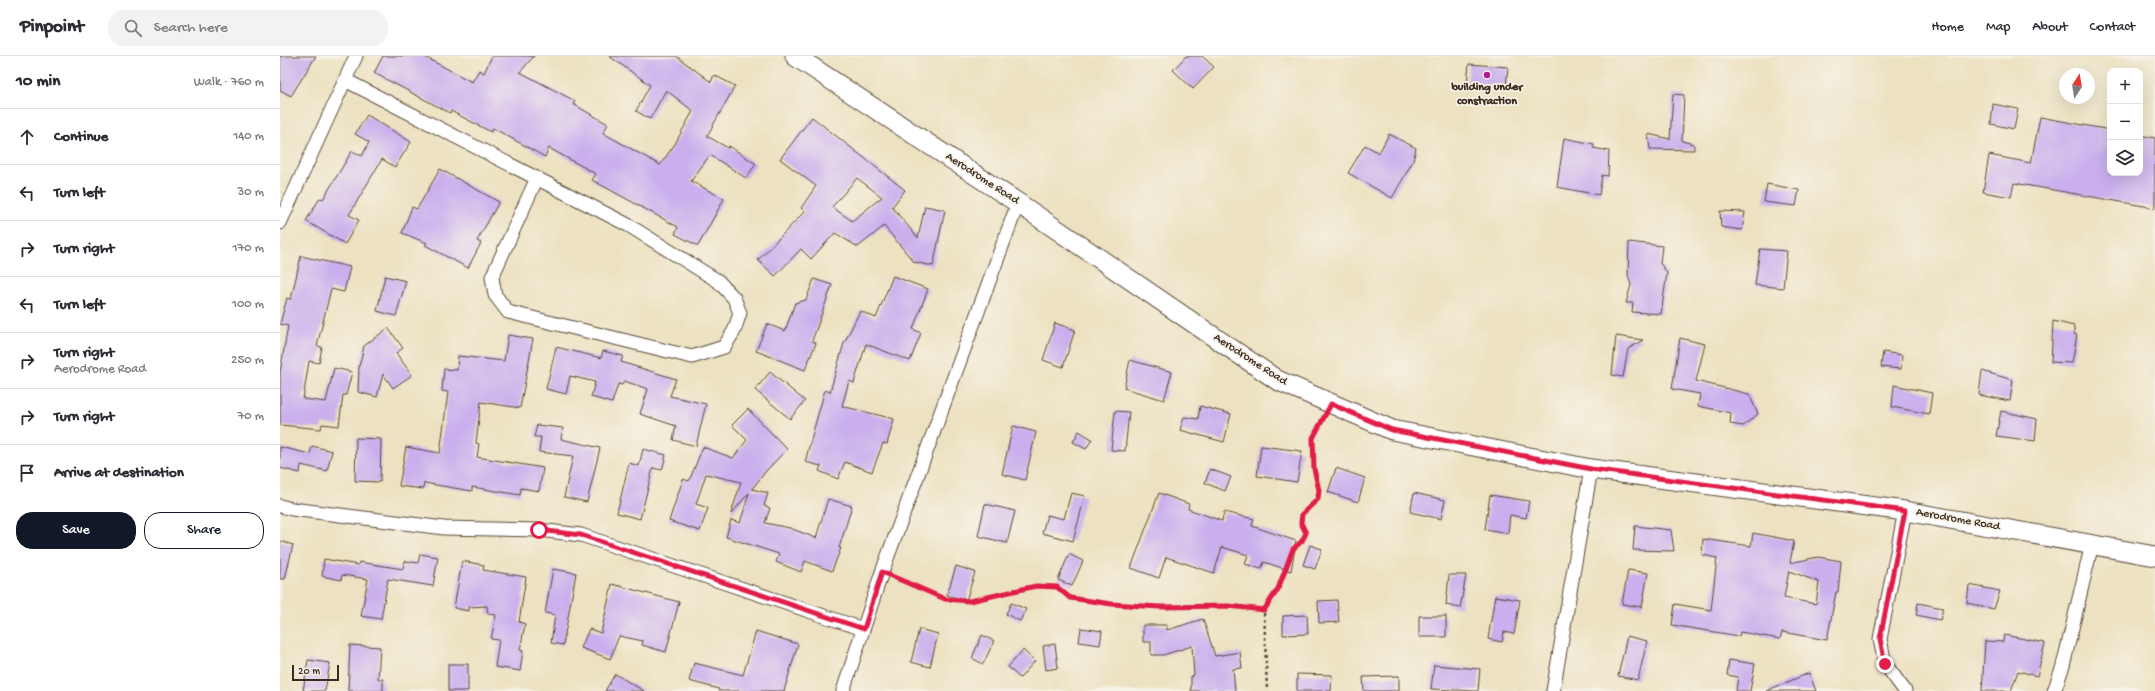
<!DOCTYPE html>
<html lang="en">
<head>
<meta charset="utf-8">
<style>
  :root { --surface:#fff; --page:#f2f2f3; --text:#2b2b33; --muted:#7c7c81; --line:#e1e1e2; --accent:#111827 }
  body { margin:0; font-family:"Gochi Hand",sans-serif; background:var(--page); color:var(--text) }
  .controls { position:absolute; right:12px; top:12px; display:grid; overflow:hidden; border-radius:8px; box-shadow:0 4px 16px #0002 }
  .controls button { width:36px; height:36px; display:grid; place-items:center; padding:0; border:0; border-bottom:1px solid var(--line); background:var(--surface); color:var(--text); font:20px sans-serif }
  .compass { position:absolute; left:1779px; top:12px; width:36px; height:36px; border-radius:50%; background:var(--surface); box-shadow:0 4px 16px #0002; rotate:12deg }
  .scale { position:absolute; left:12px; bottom:10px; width:47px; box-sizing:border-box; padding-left:4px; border:2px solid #3b2a1e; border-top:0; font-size:11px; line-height:14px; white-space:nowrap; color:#3b2a1e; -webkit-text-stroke:3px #f7f3e8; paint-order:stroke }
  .stop { position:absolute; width:12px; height:12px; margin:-9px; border:3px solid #e11d48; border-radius:50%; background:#fff }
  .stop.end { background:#e11d48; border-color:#fff; box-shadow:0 1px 4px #0008 }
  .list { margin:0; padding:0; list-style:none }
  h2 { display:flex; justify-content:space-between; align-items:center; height:52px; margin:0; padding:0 16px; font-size:17px }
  h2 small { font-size:13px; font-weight:400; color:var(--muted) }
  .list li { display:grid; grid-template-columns:26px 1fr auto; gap:12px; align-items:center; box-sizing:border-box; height:56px; padding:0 16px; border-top:1px solid var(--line) }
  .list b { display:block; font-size:15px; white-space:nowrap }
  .list p { margin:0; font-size:13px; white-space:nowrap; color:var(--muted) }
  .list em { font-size:13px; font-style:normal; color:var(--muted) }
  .actions { display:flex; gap:8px; padding:12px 16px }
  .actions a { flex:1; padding:9px 0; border:1px solid var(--accent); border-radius:16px; text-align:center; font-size:14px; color:var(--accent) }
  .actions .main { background:var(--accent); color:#fff }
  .icon { flex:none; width:22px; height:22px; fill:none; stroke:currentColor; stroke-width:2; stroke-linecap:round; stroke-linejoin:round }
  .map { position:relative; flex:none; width:1875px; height:635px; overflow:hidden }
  header { display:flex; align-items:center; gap:24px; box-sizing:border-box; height:56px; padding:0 20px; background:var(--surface); border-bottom:1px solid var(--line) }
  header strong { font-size:19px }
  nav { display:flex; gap:22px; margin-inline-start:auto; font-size:14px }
  .search { width:280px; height:36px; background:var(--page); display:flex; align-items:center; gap:10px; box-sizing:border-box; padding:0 14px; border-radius:16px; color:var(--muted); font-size:15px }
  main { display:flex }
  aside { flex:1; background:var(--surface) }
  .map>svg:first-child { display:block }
  .building { fill:#c9afed; fill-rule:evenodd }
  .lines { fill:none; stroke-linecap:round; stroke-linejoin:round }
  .street-casing { stroke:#564536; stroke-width:15 }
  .secondary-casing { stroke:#564536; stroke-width:21 }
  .path { stroke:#564536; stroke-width:2.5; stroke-dasharray:3 3; stroke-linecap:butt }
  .street { stroke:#fff; stroke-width:13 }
  .secondary { stroke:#fff; stroke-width:19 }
  .route { stroke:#e11d48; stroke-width:5 }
  .poi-dot { fill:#b5179e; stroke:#f7f3e8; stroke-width:1.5 }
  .labels { text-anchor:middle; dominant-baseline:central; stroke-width:3.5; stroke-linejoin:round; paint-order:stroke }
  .poi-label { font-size:12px; font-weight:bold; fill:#3b2a1e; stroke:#f7f3e8 }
  .street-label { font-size:12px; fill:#3b2a1e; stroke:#f7f3e8 }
</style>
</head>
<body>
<header>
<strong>Pinpoint</strong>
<div class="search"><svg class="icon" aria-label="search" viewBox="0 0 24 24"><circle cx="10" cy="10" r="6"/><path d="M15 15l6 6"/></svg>Search here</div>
<nav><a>Home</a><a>Map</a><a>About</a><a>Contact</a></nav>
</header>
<main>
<aside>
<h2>10 min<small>Walk · 760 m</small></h2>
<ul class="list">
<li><svg class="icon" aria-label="ahead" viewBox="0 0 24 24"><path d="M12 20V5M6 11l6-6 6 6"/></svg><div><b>Continue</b></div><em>140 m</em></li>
<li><svg class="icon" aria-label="left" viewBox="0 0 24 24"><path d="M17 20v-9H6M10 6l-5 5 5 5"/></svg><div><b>Turn left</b></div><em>30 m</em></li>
<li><svg class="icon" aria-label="right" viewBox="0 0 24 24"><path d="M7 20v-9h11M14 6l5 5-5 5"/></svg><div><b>Turn right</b></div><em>170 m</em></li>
<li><svg class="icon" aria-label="left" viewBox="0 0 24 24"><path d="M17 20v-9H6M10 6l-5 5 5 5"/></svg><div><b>Turn left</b></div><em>100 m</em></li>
<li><svg class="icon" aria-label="right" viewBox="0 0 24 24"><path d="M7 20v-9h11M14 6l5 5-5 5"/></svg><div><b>Turn right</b><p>Aerodrome Road</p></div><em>250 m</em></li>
<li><svg class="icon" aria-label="right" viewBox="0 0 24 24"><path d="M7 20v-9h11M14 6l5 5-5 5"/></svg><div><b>Turn right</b></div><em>70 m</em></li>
<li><svg class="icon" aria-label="arrive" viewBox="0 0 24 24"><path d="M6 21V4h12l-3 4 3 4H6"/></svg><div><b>Arrive at destination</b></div></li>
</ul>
<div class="actions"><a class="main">Save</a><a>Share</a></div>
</aside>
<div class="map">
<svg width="1875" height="635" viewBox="0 0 1875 635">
  <rect width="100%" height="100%" fill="#f7f3e8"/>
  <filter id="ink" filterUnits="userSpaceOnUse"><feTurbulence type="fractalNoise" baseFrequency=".025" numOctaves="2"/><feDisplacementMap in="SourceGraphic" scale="8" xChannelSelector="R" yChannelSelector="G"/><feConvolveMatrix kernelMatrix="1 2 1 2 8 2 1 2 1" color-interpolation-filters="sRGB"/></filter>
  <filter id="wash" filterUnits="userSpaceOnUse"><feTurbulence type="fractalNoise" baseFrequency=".012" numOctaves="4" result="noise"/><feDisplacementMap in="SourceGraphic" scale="16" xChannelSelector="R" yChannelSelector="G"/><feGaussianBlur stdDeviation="0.9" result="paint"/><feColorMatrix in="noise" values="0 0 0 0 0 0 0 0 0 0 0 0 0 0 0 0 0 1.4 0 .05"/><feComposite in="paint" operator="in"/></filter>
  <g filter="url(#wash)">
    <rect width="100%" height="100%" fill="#ece1c0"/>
    <g id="blocks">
      <!-- building -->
      <path class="building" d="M0 0H36L11 40 0 34Z
        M103 0H143L192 26 199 14 204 17 212 0H254L240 16 295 45 293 48 328 68 323 77 380 109 395 88 413 55 386 34 370 63 356 55 370 29 329 0H396L431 26 434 19 455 30 427 80 448 92 449 90 476 108 466 122 430 99 411 125 444 143 418 190 395 178 398 171 312 124 316 118 269 92 265 101 213 72 211 76 171 55 170 57 94 17Z
        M906 0H922L934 11 913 33 893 14Z
        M1189 8 1228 11 1226 31 1187 27Z
        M1393 38 1404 39 1402 85 1414 88V94L1370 93 1368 78 1390 83Z
        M1713 48 1738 53 1734 73 1711 68Z
        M87 59 131 86 115 111 102 103 69 159 79 164 65 188 26 165 40 142 43 143 72 95 82 100 89 86 75 78Z
        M532 61 625 134 612 151 638 182 645 150 665 154 653 210 634 206 604 170 578 191 555 177 531 203 521 193 495 220 478 204 525 155 521 152 536 130 500 103ZM577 122 602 141 572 165 552 151Z
        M1760 61 1830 74V117H1860V79L1875 82V152L1734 127 1731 141 1703 136 1709 99 1751 107Z
        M1109 78 1136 92 1133 105 1112 142 1068 117 1085 89 1099 97Z
        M1284 82 1314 88 1313 92 1329 95 1328 120 1322 119 1319 139 1277 131Z
        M160 113 219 146 197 185 201 187 188 212 145 189 147 187 122 177 132 151 137 153Z
        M1487 128 1519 134 1516 150 1484 146Z
        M1440 155 1465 156 1462 174 1441 171Z
        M1349 186 1382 190 1380 207 1387 217 1381 258 1352 256 1353 247H1346L1351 229 1348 219Z
        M1480 193 1507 195 1503 232 1475 229Z
        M21 200 70 211 64 236 51 233 37 290 42 291 39 307 29 305 23 343 46 346 54 312 72 316 66 339H63L59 370 42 368 41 373 0 369V316L8 270 0 268 7 242 11 243Z
        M105 220 126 225 116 260 97 255Z
        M613 220 648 233 633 273 641 277 630 305 586 288 574 327 569 325 562 350 614 363 607 388 603 387 592 416 565 406 558 423 539 415 541 410 525 406 535 369 545 334 550 336 564 287 580 255 596 262Z
        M534 223 552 229 532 285 536 287 525 314 476 295 487 268 505 275 515 247 526 244Z
        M1773 265 1794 270V278L1797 279 1792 307 1771 306Z
        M775 267 795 274 783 311 763 304Z
        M108 272 123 292 116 297 132 319 113 332 103 318 97 341 78 336 79 311 84 290Z
        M228 279 253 283 240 352 201 346 196 387 199 388 197 401 263 412 259 435 241 432 240 439 192 431V435L144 427 143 433 119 430 126 391 160 397 168 336 162 335 164 313 177 314 178 300 224 305Z
        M1336 280 1363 284 1348 293 1343 321 1332 319Z
        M1400 282 1425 288 1416 325 1469 338 1478 358 1463 370 1450 368 1451 357 1418 350 1420 338 1392 333Z
        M276 291 321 302 323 295 343 300 341 306 396 323 390 340 426 348 416 390 393 384 396 370 360 358 368 333 344 325 342 329 338 328 332 347 311 341 315 326 290 320 286 338 266 333Z
        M1603 296 1622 299 1621 313 1601 311Z
        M850 304 892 316 884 344 844 332Z
        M1702 315 1733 324 1730 345 1699 339Z
        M490 316 525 345 510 363 475 334Z
        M1614 329 1652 337 1649 358 1612 351Z
        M920 350 951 358 944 386 900 374 904 361 918 363Z
        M468 353 507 393 486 415 472 433 488 437 484 450 490 452 485 467 510 472 536 482 548 443 572 450 559 492H561L552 515 525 505 521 516 496 506 499 498 446 481 451 464 460 467 469 437 451 458 461 426 426 418 416 448 428 452 420 475 389 465 403 423 409 425 423 391 453 402 467 384 452 369Z
        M835 355 849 356 845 395 831 394Z
        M1721 355 1757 363 1755 385 1716 380Z
        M257 369 283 372 281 383 320 392 307 446 284 441 293 400 259 396 261 381H254Z
        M733 370 756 376 745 424 722 418Z
        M799 375 812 383 806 393 793 386Z
        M76 382 101 383 100 426 75 425Z
        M32 390 52 395 47 415 21 409 20 417 0 412V391L30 398Z
        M981 390 1022 395 1017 426 977 420Z
        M363 393 386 399 382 414 373 412 360 463 337 457 349 407 359 410Z
        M1056 412 1085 422 1078 446 1048 436Z
        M930 413 951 421 945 435 925 427Z
        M791 437 805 440 793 485 762 477 767 459 784 463Z
        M879 437 909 448 908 453 942 465 944 456 974 463 972 470 1016 485 1011 515 984 506 981 513 965 508 968 499 942 491 934 517 886 501 879 522 851 512Z
        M1134 437 1165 444 1161 463 1130 456Z
        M1210 439 1249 445 1246 462 1230 459 1228 477 1205 473Z
        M705 448 735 455 727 487 698 480Z
        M1355 470 1391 474 1394 495 1353 494Z
        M1473 477 1514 485 1510 507 1538 501 1561 505 1558 536H1556L1547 584 1502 576 1500 583 1460 576 1459 580 1392 569 1395 548 1431 554 1437 502 1422 499 1423 483 1471 490ZM1509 515 1539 526 1536 548 1504 542Z
        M0 485 13 489 5 523H0Z
        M1030 489 1042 493 1035 513 1023 509Z
        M140 498 158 501 153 530 108 523 101 563 81 560 88 523 62 519 61 524 42 520 44 503 78 509 79 506 123 513 125 505 138 507Z
        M789 498 803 505 792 530 778 524Z
        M182 505 204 509 203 514 246 521 239 566 245 568 240 594 243 595 240 615 215 611 219 584 211 583 216 559 208 558 207 550 189 551V555L174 552Z
        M676 510 695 516 686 545 667 539Z
        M273 513 296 517 283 589 271 587 275 559 265 557Z
        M1348 514 1368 517 1362 551 1342 548Z
        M1169 519H1186L1180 552 1166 549Z
        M332 528 399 546 386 596 362 589 363 585 339 580 330 603 301 592 309 573 321 577Z
        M1689 529 1720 535 1714 553 1687 547Z
        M1215 540 1240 544 1234 578 1224 576 1222 586 1208 583Z
        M1057 544 1059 566 1039 567 1038 545Z
        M731 547 746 553 740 565 726 558Z
        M1638 547 1663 552 1660 564 1636 559Z
        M1027 559 1028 578 1003 579V560Z
        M1139 560H1166V581H1139Z
        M923 563 935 600 960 596 962 612 953 613 955 635H911V620L914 619 912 590 883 599H871V586H863V569H887V574Z
        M801 572 822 575 820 589 799 586Z
        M639 573 658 578 650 611 631 606Z
        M476 575 518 588 504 635H438L439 633 409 625 414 607 463 619Z
        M702 579 714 585 703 608 692 602Z
        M1724 579 1765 587 1757 620 1738 615 1731 635H1702L1705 585 1723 586Z
        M1347 580 1367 585 1358 624 1338 620Z
        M775 588 778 612 766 614 763 590Z
        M70 589 100 591 98 623H103V635H68Z
        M743 594 755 605 740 622 728 611Z
        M28 604 50 607 45 635H23Z
        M1449 604 1475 608 1470 635H1456L1458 621 1447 619Z
        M168 608H188V635H168Z
        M1154 609 1200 613 1198 635 1151 633Z
        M1529 617 1536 635H1486Z
        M335 618 364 635H325Z
        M1017 618 1052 619 1051 635H1017Z
        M1119 620V635H1084L1083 621Z"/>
    </g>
  </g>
  <g filter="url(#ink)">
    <use href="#blocks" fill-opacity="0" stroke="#564536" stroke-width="1"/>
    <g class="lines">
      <defs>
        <path id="street" d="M65 24 348 169 438 225 454 242 460 257 454 275 444 291 412 301 228 256 215 239 212 221 257 122
          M0 167 76 0
          M0 450 12 453 164 472 259 474 301 479 583 573
          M1625 455 1600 583 1605 608 1625 635
          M563 635 602 516 738 147
          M1273 635 1311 413
          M1774 635 1783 610 1812 488"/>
        <path id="secondary" d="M515 0 738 147 997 324 1112 374 1311 413 1625 455 1875 500"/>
      </defs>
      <!-- street casing -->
      <use href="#street" class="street-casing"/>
      <!-- secondary casing -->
      <use href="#secondary" class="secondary-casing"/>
      <!-- path -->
      <path class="path" d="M614 521 665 543 690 545 756 530 777 531 790 542 832 548 880 551 949 550 984 554 987 635
        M984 554 998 533 1013 493 1022 485 1026 477 1021 467 1022 458 1037 443 1039 434 1034 413 1033 382 1043 362"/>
      <!-- street -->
      <use href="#street" class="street"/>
      <!-- secondary -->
      <use href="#secondary" class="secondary"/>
    </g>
  </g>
  <g class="lines" filter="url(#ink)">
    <!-- route -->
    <path class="route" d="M259 474 301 479 584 573 602 516 665 543 690 545 756 530 777 531 790 542 832 548 880 551 949 550 984 554 998 533 1013 493 1022 485 1026 477 1021 467 1022 458 1038 443 1039 434 1034 413 1033 382 1051 348 1112 374 1311 413 1625 455 1600 583 1605 608"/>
  </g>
  <!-- markers -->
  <circle class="poi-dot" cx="1207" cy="19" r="4"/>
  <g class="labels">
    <!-- poi labels -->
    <g class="poi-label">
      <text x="1207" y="32">building under<tspan x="1207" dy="14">constraction</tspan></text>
    </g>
    <!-- street labels -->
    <g class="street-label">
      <text transform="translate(702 123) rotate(33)">Aerodrome Road</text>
      <text transform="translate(970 304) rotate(33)">Aerodrome Road</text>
      <text transform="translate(1678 464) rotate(10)">Aerodrome Road</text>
    </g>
  </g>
</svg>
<div class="controls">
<button>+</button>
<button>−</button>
<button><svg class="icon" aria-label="layers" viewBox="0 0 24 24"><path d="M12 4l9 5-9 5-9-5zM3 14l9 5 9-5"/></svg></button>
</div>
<svg class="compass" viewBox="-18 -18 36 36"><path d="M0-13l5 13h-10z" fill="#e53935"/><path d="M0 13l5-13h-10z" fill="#7c7c81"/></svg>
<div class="scale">20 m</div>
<div class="stop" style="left:259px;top:474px"></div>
<div class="stop end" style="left:1605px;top:608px"></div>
</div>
</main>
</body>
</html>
